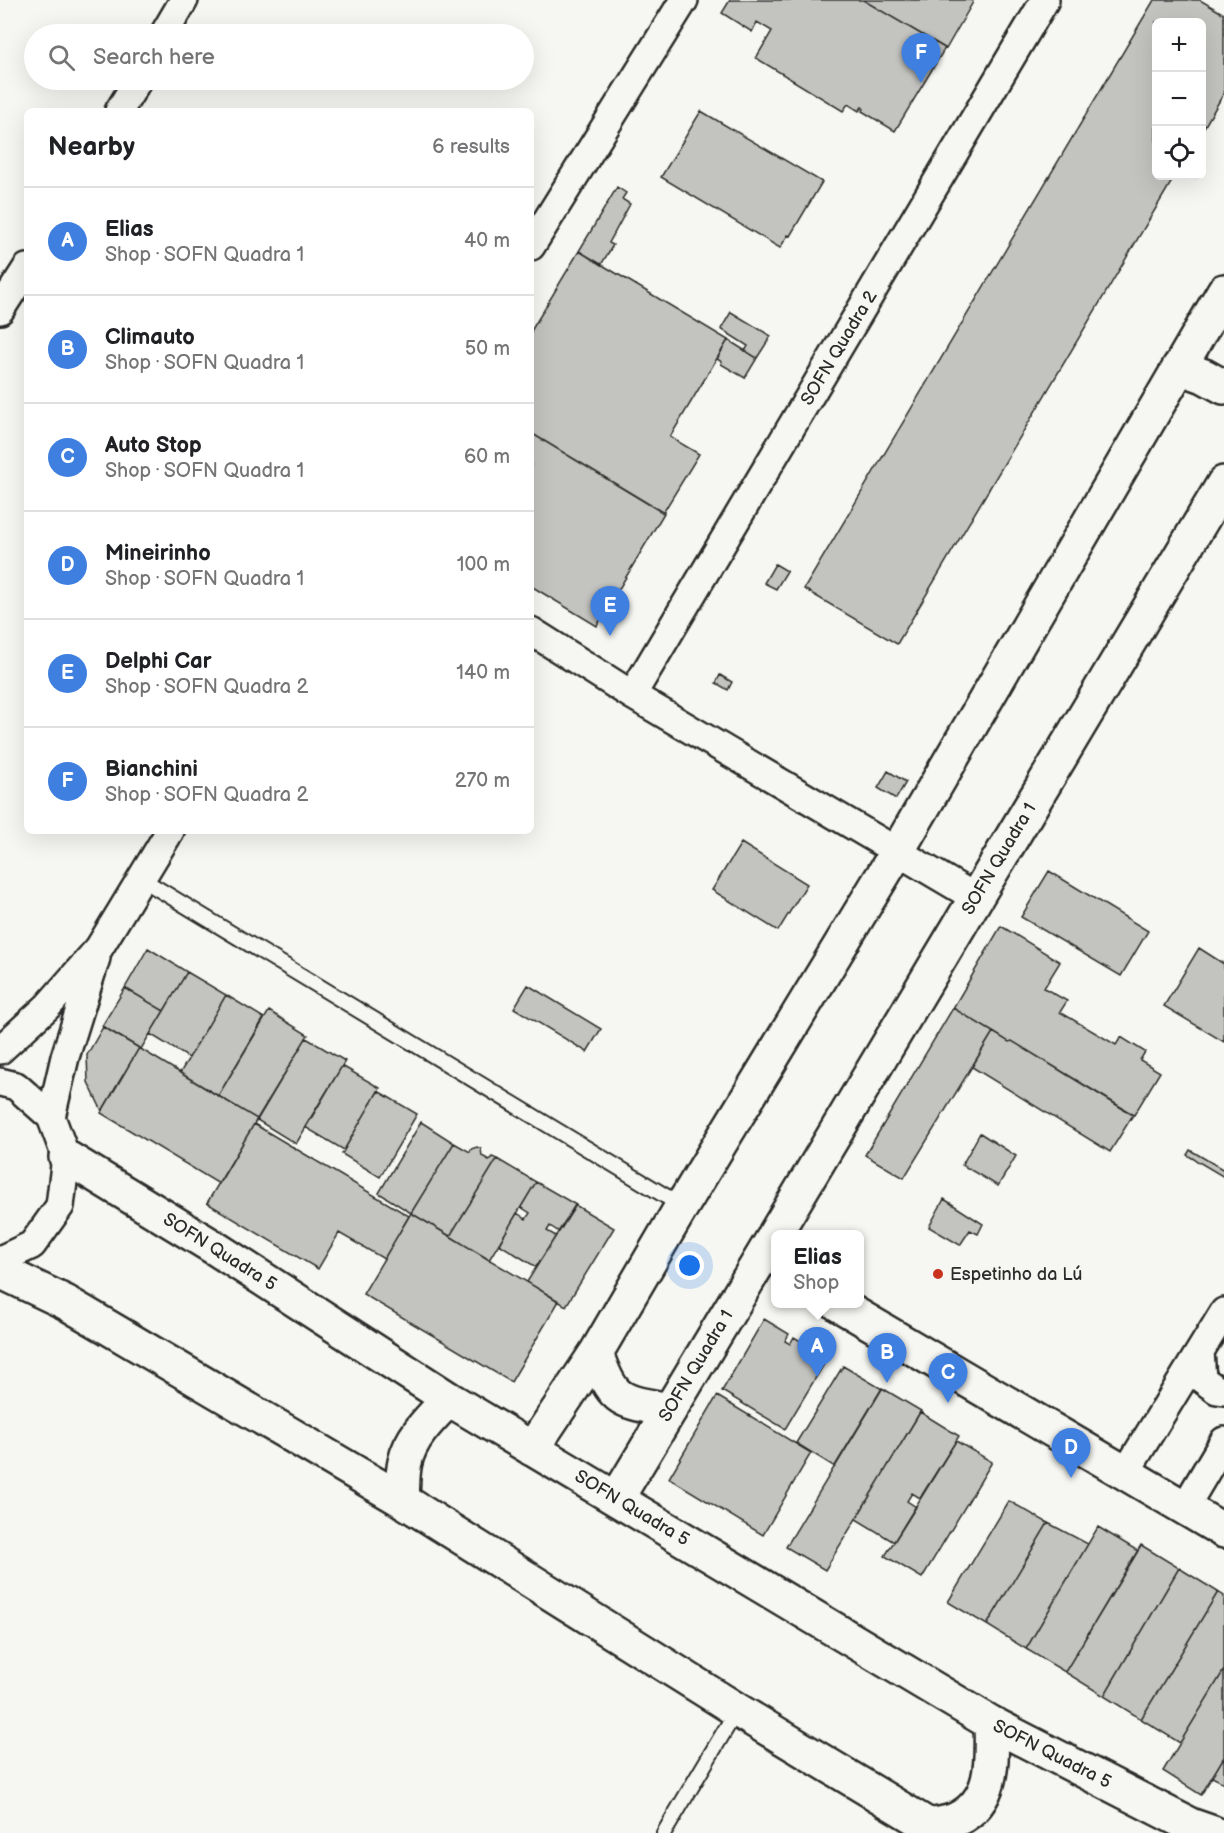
<!DOCTYPE html>
<html lang="en">
<head>
<meta charset="utf-8">
<style>
  :root { --surface:#fff; --page:#f2f2f2; --text:#202124; --muted:#757577; --line:#e0e0e0; --accent:#c8321e }
  body { margin:0; font-family:"Balsamiq Sans",sans-serif; background:var(--page); color:var(--text) }
  .controls { position:absolute; right:18px; top:18px; display:grid; overflow:hidden; border-radius:9px; box-shadow:0 6px 24px #0002 }
  .controls button { width:54px; height:54px; display:grid; place-items:center; padding:0; border:0; border-bottom:2px solid var(--line); background:var(--surface); color:var(--text); font:30px sans-serif }
  .you { position:absolute; left:690px; top:1266px; width:21px; height:21px; margin:-15px; border:4px solid #fff; border-radius:50%; background:#1a73e8; box-shadow:0 0 0 9px #1a73e833 }
  .badge { display:grid; place-items:center; width:39px; height:39px; border-radius:50%; background:var(--accent); color:#fff; font-size:20px; font-weight:700 }
  .pin { position:absolute; translate:-50% -50px; filter:drop-shadow(0 2px 3px #0008) }
  .pin::after { content:''; position:absolute; top:32px; width:21px; height:18px; background:inherit; clip-path:polygon(0 0,100% 0,50% 100%) }
  .popup { position:absolute; left:771px; top:1230px; width:93px; height:78px; box-sizing:border-box; display:grid; place-content:center; border-radius:9px; background:var(--surface); filter:drop-shadow(0 2px 4px #0005); font-size:20px; white-space:nowrap; color:var(--muted) }
  .popup b { font-size:22px; color:var(--text) }
  .popup::after { content:''; position:absolute; left:50%; top:100%; margin-left:-12px; border:12px solid transparent; border-top-color:var(--surface) }
  .list { margin:0; padding:0; list-style:none }
  h2 { display:flex; justify-content:space-between; align-items:center; height:78px; margin:0; padding:0 24px; font-size:26px }
  h2 small { font-size:20px; font-weight:400; color:var(--muted) }
  .list li { display:grid; grid-template-columns:39px 1fr auto; gap:18px; align-items:center; box-sizing:border-box; height:108px; padding:0 24px; border-top:2px solid var(--line) }
  .list b { display:block; font-size:22px; white-space:nowrap }
  .list p { margin:0; font-size:20px; white-space:nowrap; color:var(--muted) }
  .list em { font-size:20px; font-style:normal; color:var(--muted) }
  .icon { flex:none; width:33px; height:33px; fill:none; stroke:currentColor; stroke-width:2; stroke-linecap:round; stroke-linejoin:round }
  .map { position:relative; flex:none; width:1224px; height:1833px; overflow:hidden }
  .search { position:absolute; background:var(--surface); box-shadow:0 6px 24px #0002; left:24px; top:24px; width:510px; height:66px; display:flex; align-items:center; gap:15px; box-sizing:border-box; padding:0 21px; border-radius:33px; color:var(--muted); font-size:22px }
  .panel { position:absolute; background:var(--surface); box-shadow:0 6px 24px #0002; left:24px; top:108px; width:510px; height:726px; border-radius:9px }
  .map>svg:first-child { display:block }
  .building { fill:#c3c3c0; stroke:#2b2b2b; stroke-width:1.5 }
  .lines { fill:none; stroke-linecap:round; stroke-linejoin:round }
  .lane-casing { stroke:#2b2b2b; stroke-width:18 }
  .street-casing { stroke:#2b2b2b; stroke-width:32 }
  .secondary-casing { stroke:#2b2b2b; stroke-width:38 }
  .lane { stroke:#f6f6f2; stroke-width:14 }
  .street { stroke:#f6f6f2; stroke-width:27 }
  .secondary { stroke:#f6f6f2; stroke-width:33 }
  .poi-dot { fill:#c8321e; stroke:#f6f6f2; stroke-width:2 }
  .labels { text-anchor:middle; dominant-baseline:central; stroke-width:5; stroke-linejoin:round; paint-order:stroke }
  .street-label { font-size:18px; fill:#2b2b2b; stroke:#f6f6f2 }
  .poi-label { font-size:18px; fill:#2b2b2b; stroke:#f6f6f2; text-anchor:start }
</style>
</head>
<body>
<div class="map">
<svg width="1224" height="1833" viewBox="0 0 1224 1833">
  <rect width="100%" height="100%" fill="#f6f6f2"/>
  <filter id="ink" filterUnits="userSpaceOnUse"><feTurbulence type="fractalNoise" baseFrequency=".0167" numOctaves="2"/><feDisplacementMap in="SourceGraphic" scale="12" xChannelSelector="R" yChannelSelector="G"/><feConvolveMatrix kernelMatrix="1 2 1 2 8 2 1 2 1" color-interpolation-filters="sRGB"/></filter>
  <g filter="url(#ink)">
    <!-- building -->
    <path class="building" d="M730 0H863L945 48 895 131 862 111 864 109 862 107 859 111 848 104 843 111 756 58 772 31 757 22 752 32 722 13Z
      M863 0H970L973 2 946 49Z
      M1154 0H1200L1224 14V93L1202 131V22H1156V176H1175L897 644 804 589Z
      M701 111 822 182 790 236 788 235 780 248 661 177Z
      M617 187 626 193 622 199 630 204 609 243 613 245 601 265 579 251Z
      M579 251 728 340 670 437 699 454 663 513 531 433V331Z
      M731 312 771 336 757 358 745 351 748 346 721 329Z
      M728 340 757 358 745 378 721 364 722 362 717 359Z
      M531 433 664 513 597 626 531 586Z
      M775 564 787 571 776 589 764 583Z
      M720 675 732 682 728 690 716 683Z
      M888 771 906 782 896 799 878 788Z
      M741 843 807 884 778 931 712 890Z
      M1049 871 1148 931 1121 976 1021 917Z
      M1001 926 1060 962 1044 988 1067 1001 1060 1012 1116 1045 1121 1037 1145 1052 1140 1060 1160 1072 1134 1115 1012 1041 1009 1042 953 1008Z
      M148 948 187 972 164 1011 125 988Z
      M1199 948 1224 964V1042L1164 1006Z
      M187 972 226 995 189 1058 150 1034Z
      M528 985 601 1029 587 1052 514 1008Z
      M125 988 164 1011 141 1049 102 1026Z
      M226 995 264 1018 218 1096 180 1073Z
      M953 1008 993 1032 904 1178 865 1155Z
      M269 1011 308 1035 257 1119 218 1096Z
      M103 1027 139 1048 102 1111 88 1082 87 1055Z
      M993 1032 1009 1042 1012 1041 1133 1115 1110 1152 972 1067Z
      M306 1038 345 1061 296 1144 257 1120Z
      M139 1048 257 1119 219 1184 101 1113Z
      M342 1066 380 1088 344 1150 305 1127Z
      M378 1091 417 1114 380 1177 342 1154Z
      M421 1122 454 1143 411 1213 379 1193Z
      M254 1124 409 1216 384 1259 339 1233 318 1269 207 1203Z
      M980 1133 1016 1156 998 1186 962 1165Z
      M454 1143 470 1152 471 1149 477 1147 481 1149 482 1156 489 1160 492 1157 497 1159 450 1236 411 1213Z
      M1190 1150 1224 1170V1177L1187 1155Z
      M497 1159 536 1182 489 1260 450 1236Z
      M536 1182 576 1205 559 1232 550 1226 547 1231 556 1236 536 1267 499 1244 517 1213 526 1219 530 1213 521 1207Z
      M944 1199 983 1224 978 1234 970 1230 960 1245 929 1227Z
      M575 1205 614 1228 566 1306 527 1282Z
      M411 1213 559 1301 511 1382 363 1294Z
      M764 1319 789 1334 785 1341 790 1344 794 1337 811 1347 807 1354 824 1364 785 1429 722 1391Z
      M843 1366 882 1389 835 1467 796 1443Z
      M882 1388 921 1411 825 1570 786 1547Z
      M717 1396 811 1453 763 1535 669 1478Z
      M920 1412 959 1436 920 1498 912 1493 907 1501 916 1507 894 1542 856 1519Z
      M956 1441 992 1462 922 1578 885 1556Z
      M1009 1501 1048 1523 987 1625 948 1602Z
      M1048 1523 1088 1544 1026 1649 987 1625Z
      M1098 1527 1138 1551 1065 1672 1026 1649Z
      M1141 1545 1179 1568 1104 1696 1065 1672Z
      M1179 1568 1218 1592 1141 1719 1104 1696Z
      M1218 1592 1224 1596V1670L1180 1743 1141 1719Z
      M1224 1670V1757L1201 1795 1163 1771Z
      M1224 1757V1783L1212 1777Z"/>
    <g class="lines">
      <defs>
        <path id="lane" d="M140 878 682 1206
          M664 1833 737 1710"/>
        <path id="street" d="M164 34 184 0
          M119 111 138 80
          M531 246 684 0
          M0 310 27 268
          M531 631 632 695 976 898
          M632 695 1045 0
          M0 1050 48 1006 99 948 170 831
          M0 1082 16 1086 51 1117 66 1157 60 1206 32 1245 0 1260
          M51 1117 65 1057 96 958
          M1200 1352 1202 1379 1217 1390 1224 1391
          M1126 1472 1224 1312
          M1185 1507 1224 1441"/>
        <path id="secondary" d="M1179 367 1204 376 1224 387
          M66 1157 215 1248 449 1399 991 1723 1190 1825 1213 1833
          M775 1234 1224 483
          M0 1271 65 1302 402 1500 737 1710 941 1833
          M838 1304 1224 1531
          M596 1353C613 1403 620 1401 670 1410
          M532 1449 596 1353 682 1206 897 852 1224 291
          M617 1498 775 1235
          M402 1500C403 1488 402 1474 405 1462 411 1436 431 1418 449 1399
          M929 1826C938 1824 949 1823 957 1819 995 1801 992 1759 991 1723"/>
      </defs>
      <!-- lane casing -->
      <use href="#lane" class="lane-casing"/>
      <!-- street casing -->
      <use href="#street" class="street-casing"/>
      <!-- secondary casing -->
      <use href="#secondary" class="secondary-casing"/>
      <!-- lane -->
      <use href="#lane" class="lane"/>
      <!-- street -->
      <use href="#street" class="street"/>
      <!-- secondary -->
      <use href="#secondary" class="secondary"/>
    </g>
  </g>
  <!-- markers -->
  <circle class="poi-dot" cx="938" cy="1274" r="6"/>
  <g class="labels">
    <!-- street labels -->
    <g class="street-label">
      <text transform="translate(839 348) rotate(-59)">SOFN Quadra 2</text>
      <text transform="translate(999 859) rotate(-59)">SOFN Quadra 1</text>
      <text transform="translate(220 1252) rotate(32)">SOFN Quadra 5</text>
      <text transform="translate(696 1366) rotate(-59)">SOFN Quadra 1</text>
      <text transform="translate(632 1508) rotate(31)">SOFN Quadra 5</text>
      <text transform="translate(1052 1754) rotate(27)">SOFN Quadra 5</text>
    </g>
    <!-- poi labels -->
    <g class="poi-label">
      <text x="950" y="1274">Espetinho da Lú</text>
    </g>
  </g>
</svg>
<div class="controls">
<button>+</button>
<button>−</button>
<button><svg class="icon" aria-label="locate" viewBox="0 0 24 24"><circle cx="12" cy="12" r="6"/><path d="M12 2v4M12 18v4M2 12h4M18 12h4"/></svg></button>
</div>
<div class="you"></div>
<div class="pin badge" style="left:817px;top:1377px;background:#3f7fe0">A</div>
<div class="popup"><b>Elias</b>Shop</div>
<div class="pin badge" style="left:887px;top:1383px;background:#3f7fe0">B</div>
<div class="pin badge" style="left:948px;top:1403px;background:#3f7fe0">C</div>
<div class="pin badge" style="left:1071px;top:1478px;background:#3f7fe0">D</div>
<div class="pin badge" style="left:610px;top:636px;background:#3f7fe0">E</div>
<div class="pin badge" style="left:921px;top:83px;background:#3f7fe0">F</div>
<div class="search"><svg class="icon" aria-label="search" viewBox="0 0 24 24"><circle cx="10" cy="10" r="6"/><path d="M15 15l6 6"/></svg>Search here</div>
<section class="panel">
<h2>Nearby<small>6 results</small></h2>
<ul class="list">
<li><span class="badge" style="background:#3f7fe0">A</span><div><b>Elias</b><p>Shop · SOFN Quadra 1</p></div><em>40 m</em></li>
<li><span class="badge" style="background:#3f7fe0">B</span><div><b>Climauto</b><p>Shop · SOFN Quadra 1</p></div><em>50 m</em></li>
<li><span class="badge" style="background:#3f7fe0">C</span><div><b>Auto Stop</b><p>Shop · SOFN Quadra 1</p></div><em>60 m</em></li>
<li><span class="badge" style="background:#3f7fe0">D</span><div><b>Mineirinho</b><p>Shop · SOFN Quadra 1</p></div><em>100 m</em></li>
<li><span class="badge" style="background:#3f7fe0">E</span><div><b>Delphi Car</b><p>Shop · SOFN Quadra 2</p></div><em>140 m</em></li>
<li><span class="badge" style="background:#3f7fe0">F</span><div><b>Bianchini</b><p>Shop · SOFN Quadra 2</p></div><em>270 m</em></li>
</ul>
</section>
</div>
</body>
</html>
